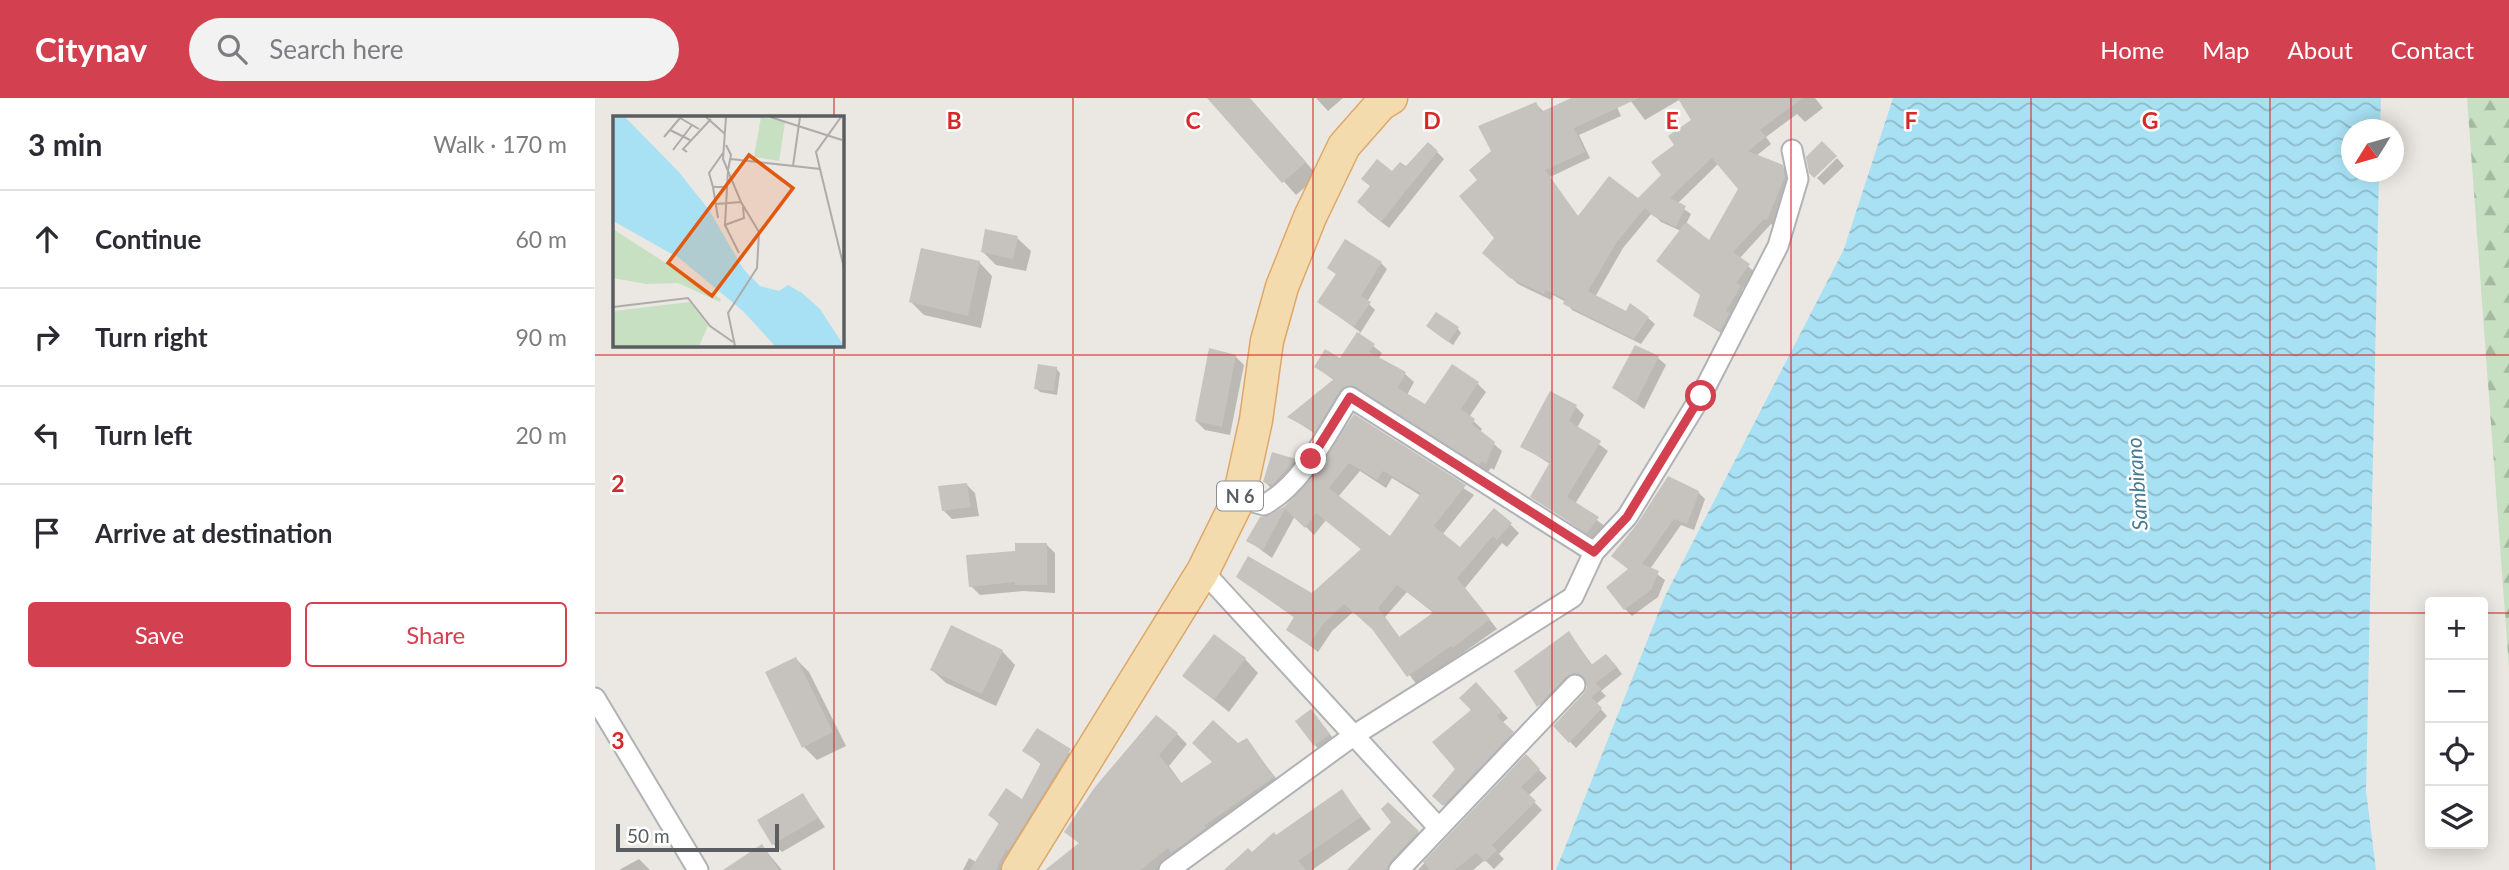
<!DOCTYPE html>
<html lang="en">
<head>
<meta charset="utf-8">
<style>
  :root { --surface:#fff; --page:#f2f2f3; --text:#2b2b33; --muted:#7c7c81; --line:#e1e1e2; --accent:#d34050 }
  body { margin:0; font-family:Lato,sans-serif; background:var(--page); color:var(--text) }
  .controls { position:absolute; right:21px; bottom:21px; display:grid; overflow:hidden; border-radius:7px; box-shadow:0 4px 18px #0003 }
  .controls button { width:63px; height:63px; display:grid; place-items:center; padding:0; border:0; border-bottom:2px solid var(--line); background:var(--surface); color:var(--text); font:35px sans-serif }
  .compass { position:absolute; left:1746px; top:21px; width:63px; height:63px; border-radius:50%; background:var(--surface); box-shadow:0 4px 18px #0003; rotate:233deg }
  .scale { position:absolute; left:21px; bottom:18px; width:163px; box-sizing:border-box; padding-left:7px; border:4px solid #5a5e61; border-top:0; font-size:19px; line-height:24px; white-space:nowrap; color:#5a5e61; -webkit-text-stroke:5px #fff; paint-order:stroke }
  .stop { position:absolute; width:21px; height:21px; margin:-16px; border:5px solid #d34050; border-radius:50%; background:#fff }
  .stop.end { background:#d34050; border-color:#fff; box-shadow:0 2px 7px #0008 }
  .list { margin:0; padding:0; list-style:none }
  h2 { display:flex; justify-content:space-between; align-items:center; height:91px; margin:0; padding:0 28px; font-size:30px }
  h2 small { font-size:23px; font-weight:400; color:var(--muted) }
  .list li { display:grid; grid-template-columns:46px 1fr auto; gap:21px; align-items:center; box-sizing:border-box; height:98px; padding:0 28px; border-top:2px solid var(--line) }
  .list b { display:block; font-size:26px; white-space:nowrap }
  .list em { font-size:23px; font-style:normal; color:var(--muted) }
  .actions { display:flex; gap:14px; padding:21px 28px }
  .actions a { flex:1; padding:16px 0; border:2px solid var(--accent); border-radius:7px; text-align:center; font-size:24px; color:var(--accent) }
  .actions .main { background:var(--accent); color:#fff }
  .icon { flex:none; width:38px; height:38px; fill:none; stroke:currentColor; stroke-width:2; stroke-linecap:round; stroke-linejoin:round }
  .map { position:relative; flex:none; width:1914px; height:772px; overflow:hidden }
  header { display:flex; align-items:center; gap:42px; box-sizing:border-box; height:98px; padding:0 35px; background:var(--accent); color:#fff }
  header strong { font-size:33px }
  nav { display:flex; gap:38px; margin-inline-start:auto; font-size:24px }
  .search { width:490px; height:63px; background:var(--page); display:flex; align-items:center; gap:18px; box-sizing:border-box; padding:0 24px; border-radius:38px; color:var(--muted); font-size:26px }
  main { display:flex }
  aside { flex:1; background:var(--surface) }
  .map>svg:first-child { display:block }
  .forest { fill:url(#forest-firs) }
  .water { fill:url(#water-waves) }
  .shadow { fill:#0003; fill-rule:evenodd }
  .building { fill:#c6c2be; fill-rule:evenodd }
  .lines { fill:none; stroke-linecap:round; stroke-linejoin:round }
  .street-casing { stroke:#afb3b6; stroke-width:23 }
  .primary-casing { stroke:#dfa767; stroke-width:35 }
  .street { stroke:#fff; stroke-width:19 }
  .primary { stroke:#f4dbad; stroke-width:32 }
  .route { stroke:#d34050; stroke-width:9 }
  .grid { fill:none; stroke:#d62828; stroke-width:2; stroke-opacity:0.55 }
  .labels { text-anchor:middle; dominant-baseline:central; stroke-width:5; stroke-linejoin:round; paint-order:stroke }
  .shield { fill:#fff; stroke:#8c8e90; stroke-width:2 }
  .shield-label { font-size:18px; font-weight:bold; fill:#5a5e61 }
  .water-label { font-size:21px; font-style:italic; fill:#437993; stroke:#fff }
  .inset-road { fill:none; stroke:#adacaa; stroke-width:2 }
  .view { fill:#e15910; fill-opacity:0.15; stroke:#e15910; stroke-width:3.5 }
  .inset-edge { fill:none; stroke:#5a5e61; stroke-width:3.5 }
  .grid-label { font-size:23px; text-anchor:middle; font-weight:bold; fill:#d62828; stroke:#fff; stroke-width:5; stroke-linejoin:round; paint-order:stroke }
</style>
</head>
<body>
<header>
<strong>Citynav</strong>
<div class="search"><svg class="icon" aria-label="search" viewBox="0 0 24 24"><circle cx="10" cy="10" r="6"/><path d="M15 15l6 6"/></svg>Search here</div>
<nav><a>Home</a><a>Map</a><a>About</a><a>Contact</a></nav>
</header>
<main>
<aside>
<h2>3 min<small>Walk · 170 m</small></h2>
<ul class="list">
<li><svg class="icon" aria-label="ahead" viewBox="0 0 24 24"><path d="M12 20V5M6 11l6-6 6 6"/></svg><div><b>Continue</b></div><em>60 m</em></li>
<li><svg class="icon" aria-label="right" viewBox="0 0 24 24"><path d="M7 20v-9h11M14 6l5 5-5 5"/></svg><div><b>Turn right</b></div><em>90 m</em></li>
<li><svg class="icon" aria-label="left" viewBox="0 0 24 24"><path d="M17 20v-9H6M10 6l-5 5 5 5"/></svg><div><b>Turn left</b></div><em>20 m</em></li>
<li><svg class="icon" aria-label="arrive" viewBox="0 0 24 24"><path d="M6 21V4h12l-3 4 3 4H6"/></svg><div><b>Arrive at destination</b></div></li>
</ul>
<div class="actions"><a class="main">Save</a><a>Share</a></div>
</aside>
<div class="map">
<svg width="1914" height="772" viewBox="0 0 1914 772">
  <defs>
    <pattern id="forest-firs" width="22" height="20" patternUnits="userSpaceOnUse" patternTransform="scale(1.75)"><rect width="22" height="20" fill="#c7e0c1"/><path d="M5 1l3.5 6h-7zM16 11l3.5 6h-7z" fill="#a5b9a0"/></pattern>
    <pattern id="water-waves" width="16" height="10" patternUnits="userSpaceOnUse" patternTransform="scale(1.75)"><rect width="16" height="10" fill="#a9e1f4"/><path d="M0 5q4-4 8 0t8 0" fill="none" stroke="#8dbac9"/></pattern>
  </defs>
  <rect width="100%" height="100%" fill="#ebe7e2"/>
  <!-- forest -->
  <path class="forest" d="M1872 0H1914V570Z"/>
  <!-- water -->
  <path class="water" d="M1298 0H1786L1785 31 1756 32V74H1784L1771 693 1781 772H961L1070 498 1249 151Z"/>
  <!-- shadow -->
  <path class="shadow" d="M614 0H654L723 78 701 97Z
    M721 0H748L733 13Z
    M980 0H1018L1026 18 984 37 995 60 955 79 984 120 1043 102 1068 77 1081 47 1097 23 1084 2 1050 22 1035 2 1038 0H1220L1228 10 1210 24 1202 16 1171 39 1176 46 1161 58 1187 68 1194 75 1196 86 1179 128 1176 126 1144 161 1160 174 1147 192 1152 196 1132 239 1100 218 1107 197 1086 133 1066 124 1057 115 1028 150 1000 199 1031 215 1053 220 1060 226 1046 246 977 212 971 204 958 197 956 202 923 186 896 161 902 140 885 82 898 53 941 6 949 14ZM1124 65 1145 90 1114 145 1091 126 1096 116 1082 106Z
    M842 54 849 61 794 130 771 112 797 76Z
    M1242 60 1249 68 1229 87 1222 80Z
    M422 140 436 153 431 173 401 167 388 154Z
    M384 164 397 178 386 230 329 217 316 204Z
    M786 165 792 171 772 204 780 212 764 237 787 255 783 261 810 276 819 284 812 297 831 309 883 286 891 294 874 319 887 331 885 334 907 353 899 372 896 370 893 374 766 294 753 301 728 341 695 319 740 283 721 269 746 262 765 234 724 204 742 177 734 170Z
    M863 231 866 235 858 247 837 232Z
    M1041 249 1063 260 1071 267 1049 311 1019 290Z
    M640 258 649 267 635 337 610 332 601 323Z
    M461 270 465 275 462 297 445 294 441 290Z
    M981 309 989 317 982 330 1013 353 980 406 1011 429 1001 442 937 399 955 366 927 348Z
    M759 318 879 397 847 437 865 452 915 426 924 435 912 449 907 445 870 490 902 531 822 587 781 532 759 513 737 533 723 554 693 531 700 520 643 479 717 497 767 452 731 422 719 437 700 418 677 460 654 443 718 382ZM765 373 791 390 797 380 826 398 795 440 743 399ZM812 494 840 516 805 540 790 519Z
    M678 356 700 363 708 371 679 393 670 384Z
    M371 386 380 395 384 418 357 421 348 412Z
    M1103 394 1110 401 1099 432 1086 427 1055 471 1070 482 1063 499 1037 518 1030 511 1035 472 1018 458Z
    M451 446 460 455V495L428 493 385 497 376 488 422 455Z
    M974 535 998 568 1018 564 1027 576 1006 593 1011 598 1001 606 1012 618 981 650 960 628 991 596 994 589 990 581 978 584 950 614 921 573Z
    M407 553 420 567 401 608 351 585 337 572Z
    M201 561 214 574 251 648 222 662 209 649Z
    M650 561 663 575 634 614 589 578Z
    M881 587 913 620 907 625 924 642 856 713 846 704 863 671Z
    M716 613 742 645 729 656 720 647Z
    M442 632 483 661 413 772H368L374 760 381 764 405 727 395 717 427 703 447 667 430 653Z
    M582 636 592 646 574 668 587 686 651 642 688 689 568 772H452L485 746 471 734Z
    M931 659 952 680 933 698 947 712 904 756 909 761 899 771 890 762 878 772H823Z
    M747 694 776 731 717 772H631Z
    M208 697 230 729 187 754 178 746Z
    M805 717 831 742 803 772H767Z
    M167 748 187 772H131Z
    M44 761 55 772H24Z"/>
  <!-- building -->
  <path class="building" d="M612 0H655L711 64 687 85Z
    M976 0H1044L979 30 990 54 950 72 983 118 1014 78 1043 100 1066 77 1056 64 1079 47 1073 38 1096 22 1083 0H1208L1165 32 1171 39 1153 53 1188 67 1190 79 1172 122 1169 121 1138 154 1155 166 1141 185 1146 188 1131 213 1135 215 1125 233 1098 218 1105 197 1061 163 1091 124 1114 142 1143 91 1117 60 1075 100 1091 108 1081 129 1058 118 1050 110 1022 144 993 193 1031 213 1035 205 1054 219 1039 241 968 206 970 201 951 192 949 196 915 180 887 155 899 140 864 98 882 82 874 72 896 53 883 28 941 4 946 14Z
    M1227 43 1242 58 1219 80 1214 75 1211 59Z
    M833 44 843 53 786 124 762 104 775 88 766 81 782 61 797 73 805 64 811 68Z
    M390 131 423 138 418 161 386 154Z
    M750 141 787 164 766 198 776 204 759 229 722 204 741 176 732 170Z
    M326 150 385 163 373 218 314 204Z
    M841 214 864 229 853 244 831 228Z
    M762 234 780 246 774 254 811 274 803 290 830 306 857 266 884 284 866 311 880 321 877 326 900 344 891 366 887 363 884 367 756 287 745 293 720 334 692 319 739 281 719 269 730 251 745 260Z
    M1040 247 1064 258 1041 304 1017 290Z
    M614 250 641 257 627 329 600 323Z
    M443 266 462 269 459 293 439 291Z
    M955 293 982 307 974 323 1006 343 972 399 1004 419 992 435 935 399 955 364 925 349Z
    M759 316 871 387 839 428 865 449 899 410 917 425 902 442 898 438 862 480 895 521 858 550 856 548 812 579 777 531 749 506 729 525 714 547 691 532 699 519 641 479 653 458 717 495 766 451 721 415 710 430 690 411 668 452 651 443 665 419 675 417 690 408 716 381ZM754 365 782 382 788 373 826 395 795 438 734 390ZM802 487 839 514 804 539 783 510Z
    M677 354 701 361 677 387 668 384Z
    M1073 378 1104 393 1100 406 1092 426 1079 421 1047 466 1064 473 1056 492 1029 512 1011 489 1033 471 1016 458 1042 426Z
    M372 385 376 409 347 413 343 388Z
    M420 445H452V487H420V484L374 489 371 457 420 453Z
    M356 527 408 552 387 596 335 572Z
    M974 533 996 567 1011 556 1022 569 1001 585 1006 591 996 599 1007 610 974 645 958 628 989 595 992 589 989 579 982 575 972 578 942 609 919 573Z
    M619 536 651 560 619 602 587 578Z
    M201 559 238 634 207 650 170 574Z
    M881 584 907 613 902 618 919 634 848 708 837 698 860 671 837 644 876 612 864 600Z
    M716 611 735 636 719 648 700 623Z
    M561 617 583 635 564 657 586 685 617 664 597 645 618 622 643 645 652 640 679 679 610 727 611 730 576 755 573 750 546 772H450L484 745 469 734 500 689Z
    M442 630 476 651 413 753 411 751 401 772H375L404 725 393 717 411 690 427 701 446 665 427 653Z
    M931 656 945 671 926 689 941 703 897 747 902 752 890 764 881 755 860 772H835L828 764Z
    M747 691 766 719 703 763 711 772H629L653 750 657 754 679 734 681 737Z
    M208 695 223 720 177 747 162 722Z
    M793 704 824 733 795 764 792 772H752L796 724 786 711Z
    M167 746 184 772H128Z"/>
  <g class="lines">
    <defs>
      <path id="street" d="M999 454 1032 419 1106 298 1183 148 1203 81 1197 52
        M608 473 843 729
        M0 600 103 772
        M574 772 758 638 978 499 999 454 755 299C732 335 708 386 669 407L644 400
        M804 772 980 587"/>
      <path id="primary" d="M423 772 608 473 644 400 661 322 672 243 687 189 715 119 749 48 786 6 796 0"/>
    </defs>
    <!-- street casing -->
    <use href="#street" class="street-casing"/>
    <!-- primary casing -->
    <use href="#primary" class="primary-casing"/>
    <!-- street -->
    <use href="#street" class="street"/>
    <!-- primary -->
    <use href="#primary" class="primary"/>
  </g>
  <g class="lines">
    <!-- route -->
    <path class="route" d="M716 361 755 299 999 454 1032 419 1106 298"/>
  </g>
  <!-- grid -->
  <path class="grid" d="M239 0V19M478 0V772M718 0V772M957 0V772M1196 0V772M1436 0V772M1675 0V772M239 247V772M0 257H1914M0 515H1835M1888 515H1914"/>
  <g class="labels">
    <!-- shield labels -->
    <rect class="shield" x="622" y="383.5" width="46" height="29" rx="5"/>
    <g class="shield-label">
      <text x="645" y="398">N 6</text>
    </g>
    <!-- water labels -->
    <g class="water-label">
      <text transform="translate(1541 386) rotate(-94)">Sambirano</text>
    </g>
  </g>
  <!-- overview -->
  <g transform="translate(18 18)">
    <rect width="231" height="231" fill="#ebe7e2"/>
    <path d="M148 1 172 6 166 45 141 41Z" fill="#c7e0c1"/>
    <path d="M0 113 108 183 107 186 65 167 33 168 0 162ZM77 186 95 210 86 230H0V195Z" fill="#c7e0c1"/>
    <path d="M0 1H12L65 55 96 94 131 154 147 170 166 175 175 169 189 177 207 193 231 230H162L130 195 66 142 0 105Z" fill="#a9e1f4"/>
    <path class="inset-road" d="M93 1 112 18M113 1 110 43 128 86 146 116 144 152 115 197 122 230M157 1 229 24M67 2 86 13M57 14 77 24M51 21 67 2M113 29 118 39 115 54M60 34 79 9M74 36 70 33 98 3M110 37 96 57 100 71H112M118 43 207 53 231 152M180 50 187 1M207 53 203 36 228 1M115 54 112 109 131 102 130 91M100 71 105 102M103 88 128 86M112 109 126 137M0 191 75 182 97 210 120 226"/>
    <path class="view" d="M136 39 180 72 99 180 55 147Z"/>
    <rect width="231" height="231" class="inset-edge"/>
  </g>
  <g class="grid-label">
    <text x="359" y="31">B</text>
    <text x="598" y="31">C</text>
    <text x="837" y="31">D</text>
    <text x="1077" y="31">E</text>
    <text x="1316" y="31">F</text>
    <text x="1555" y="31">G</text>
    <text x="23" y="394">2</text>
    <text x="23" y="651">3</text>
  </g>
</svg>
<div class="controls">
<button>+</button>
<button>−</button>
<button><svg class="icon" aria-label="locate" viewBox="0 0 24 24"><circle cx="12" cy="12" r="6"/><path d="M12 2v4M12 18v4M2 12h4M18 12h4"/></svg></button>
<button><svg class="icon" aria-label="layers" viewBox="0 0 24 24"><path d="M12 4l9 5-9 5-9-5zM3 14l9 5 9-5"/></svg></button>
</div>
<svg class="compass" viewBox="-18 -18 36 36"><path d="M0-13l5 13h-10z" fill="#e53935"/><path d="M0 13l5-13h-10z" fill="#7c7c81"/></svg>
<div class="scale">50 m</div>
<div class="stop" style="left:1106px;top:298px"></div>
<div class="stop end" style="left:716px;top:361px"></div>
</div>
</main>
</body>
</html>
